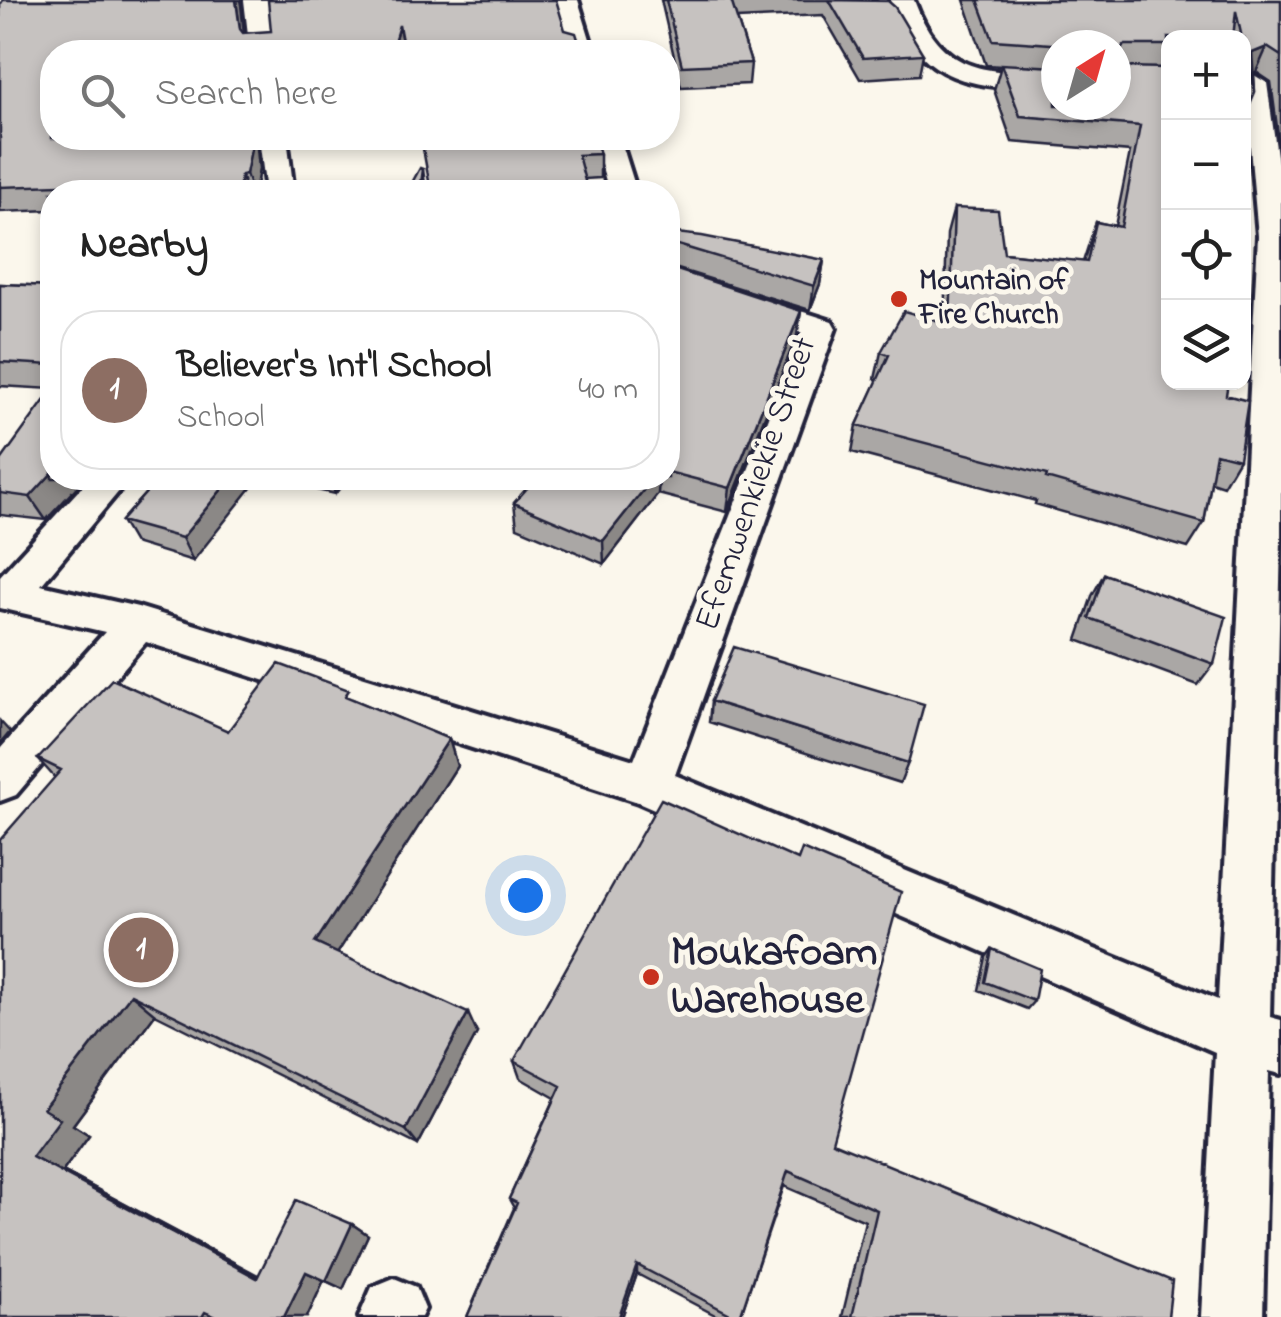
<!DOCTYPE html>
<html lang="en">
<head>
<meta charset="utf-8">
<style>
  :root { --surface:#fff; --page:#f2f2f2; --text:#222; --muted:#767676; --line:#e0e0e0; --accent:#c8321e }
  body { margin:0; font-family:"Indie Flower",sans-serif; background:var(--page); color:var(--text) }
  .controls { position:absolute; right:30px; top:30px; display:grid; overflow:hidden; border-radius:20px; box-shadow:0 5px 15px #0003 }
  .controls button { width:90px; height:90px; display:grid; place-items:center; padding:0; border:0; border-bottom:2px solid var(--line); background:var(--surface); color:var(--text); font:50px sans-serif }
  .compass { position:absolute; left:1041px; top:30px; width:90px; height:90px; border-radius:50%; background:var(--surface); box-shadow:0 5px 15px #0003; rotate:37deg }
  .you { position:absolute; left:525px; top:895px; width:35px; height:35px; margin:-25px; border:8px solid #fff; border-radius:50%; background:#1a73e8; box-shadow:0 0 0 15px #1a73e833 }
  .badge { display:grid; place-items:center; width:65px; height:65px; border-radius:50%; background:var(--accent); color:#fff; font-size:32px; font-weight:700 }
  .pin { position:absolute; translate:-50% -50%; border:5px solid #fff; box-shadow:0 2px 10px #0006 }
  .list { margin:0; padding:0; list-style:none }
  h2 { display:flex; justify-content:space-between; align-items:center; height:130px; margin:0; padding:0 40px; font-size:42px }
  h2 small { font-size:32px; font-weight:400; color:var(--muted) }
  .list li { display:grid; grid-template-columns:65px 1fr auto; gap:30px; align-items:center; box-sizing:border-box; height:160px; margin:0 20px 20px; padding:0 20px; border:2px solid var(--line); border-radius:40px }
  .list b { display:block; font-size:38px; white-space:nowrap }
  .list p { margin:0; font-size:32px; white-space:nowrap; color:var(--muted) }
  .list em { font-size:32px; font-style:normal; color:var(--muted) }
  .icon { flex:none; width:55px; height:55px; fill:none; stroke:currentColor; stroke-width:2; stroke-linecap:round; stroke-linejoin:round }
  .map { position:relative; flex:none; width:1281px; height:1317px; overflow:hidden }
  .search { position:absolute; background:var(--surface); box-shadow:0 5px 15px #0003; left:40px; top:40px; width:640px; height:110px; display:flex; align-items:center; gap:25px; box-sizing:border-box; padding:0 35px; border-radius:40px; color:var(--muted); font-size:38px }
  .panel { position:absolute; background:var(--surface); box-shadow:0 5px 15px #0003; left:40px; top:180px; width:640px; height:310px; border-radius:40px }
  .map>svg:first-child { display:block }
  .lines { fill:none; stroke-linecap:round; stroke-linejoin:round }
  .minor-casing { stroke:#22223b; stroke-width:8 }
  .minor { fill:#fbf7ec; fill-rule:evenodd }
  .wall { fill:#aaa7a5; stroke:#22223b; stroke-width:2.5; fill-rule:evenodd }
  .shaded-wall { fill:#8b8886; stroke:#22223b; stroke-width:2.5 }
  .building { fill:#c6c2c0; stroke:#22223b; stroke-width:2.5 }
  .poi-dot { fill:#c8321e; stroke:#fbf7ec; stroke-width:4 }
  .labels { text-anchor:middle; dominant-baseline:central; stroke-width:10; stroke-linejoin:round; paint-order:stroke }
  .far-poi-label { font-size:30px; font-weight:bold; fill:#22223b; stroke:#fbf7ec; text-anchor:start }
  .street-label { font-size:35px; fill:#22223b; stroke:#fbf7ec }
  .near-poi-label { font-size:42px; font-weight:bold; fill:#22223b; stroke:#fbf7ec; text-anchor:start }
</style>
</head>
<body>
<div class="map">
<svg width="1281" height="1317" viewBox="0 0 1281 1317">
  <rect width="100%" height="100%" fill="#fbf7ec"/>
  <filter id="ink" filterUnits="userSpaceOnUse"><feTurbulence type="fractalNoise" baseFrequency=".01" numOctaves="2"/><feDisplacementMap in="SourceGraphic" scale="20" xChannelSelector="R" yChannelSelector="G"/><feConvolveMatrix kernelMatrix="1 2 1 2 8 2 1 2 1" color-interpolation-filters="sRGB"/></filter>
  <g filter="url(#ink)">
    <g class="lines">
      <defs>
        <path id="minor" d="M244 0H268L274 52H250Z
          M554 0H578L594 52H570Z
          M890 0H914C941 74 986 73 1056 73V89C975 88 919 86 890 0Z
          M1254 75 1267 83 1281 185V539L1270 1017 1281 1020V1074L1269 1071 1263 1317H1201L1215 1052 638 802 146 642 16 795 0 801V749L105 632 0 608V576L90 478H130L41 585 138 607 634 760 802 333 668 288V269L832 321 836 328 675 775 1218 1000 1258 236 1244 80Z
          M259 138H287L294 192H266Z
          M594 138H620L637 192H609Z
          M394 1278 416 1287 425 1309 421 1317H359L372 1287Z"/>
      </defs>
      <!-- minor casing -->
      <use href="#minor" class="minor-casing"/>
      <!-- minor -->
      <use href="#minor" class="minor"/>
    </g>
    <!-- wall -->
    <path class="wall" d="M3 0H240L244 33 403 48 402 52H52L259 169 255 192H52V210L0 212V5Z
      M661 0H877L923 54 919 75 860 79 823 15 737 19 751 63 749 84 681 87Z
      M964 0H1281V157L1271 82 1256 72 1254 73 1255 92 1244 118V38H1168V382L1226 395 1239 459 1223 486 1211 482 1204 523 1188 548 1035 504 1036 501 852 452 857 425 878 380 875 379 881 352 944 323 947 234 954 208 1004 253 1083 262 1096 222 1115 226 1130 152 1012 142 994 90 1001 66 986 65ZM1056 45H1116L1056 105Z
      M420 138 600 154V178L584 179Z
      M668 242 824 260 820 284 810 310 668 266Z
      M668 267 801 311 797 335 727 512 658 494 604 564 517 527 514 503 536 478H668Z
      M0 284 52 286V389L0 386Z
      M0 462 52 478H85L46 520 0 515Z
      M159 478 193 561 134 543 121 521Z
      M280 478H347L335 494 281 482Z
      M1104 574 1214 664 1198 685 1077 640 1092 596Z
      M352 699 449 739 457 766 337 953 477 1033 418 1145 155 1014 73 1125 89 1135 63 1171 258 1275 352 1224 368 1235 343 1289 324 1280 307 1317H0L55 778 38 759 228 731Z
      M711 701 908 763 900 783 709 722Z
      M992 949 1034 1001 1027 1009 979 990 986 957Z
      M514 1061 832 1142 1168 1317H842L865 1221 784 1186 740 1317H719L637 1274 622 1317H467L514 1208 509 1199 555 1098 520 1078Z"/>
    <!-- shaded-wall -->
    <path class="shaded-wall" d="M236 0H240L241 5 246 52 240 29Z
      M399 25 403 48 402 52H391Z
      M1267 47 1256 72 1251 74 1252 53Z
      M251 138H256L259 169 255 192H252L246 174Z
      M423 169 426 192H420Z
      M241 175 247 192H239Z
      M824 260 820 284 810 310 814 286Z
      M801 311 797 335 727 512 730 488Z
      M52 473V478H85L46 520 30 497Z
      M231 478H259L193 561 182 538Z
      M330 478H347L335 494Z
      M653 478H659L658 494 604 564 603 541Z
      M0 721 10 732 0 744Z
      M449 739 457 766 330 965 315 943Z
      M131 994 155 1014 73 1125 89 1135 63 1171 277 1286 257 1278 32 1157 43 1109Z
      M468 1013 477 1033 418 1145 406 1130Z
      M352 1224 368 1235 343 1289 326 1281Z
      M637 1265V1274L622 1317H619Z
      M306 1272 324 1280 307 1317H284Z"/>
    <!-- building -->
    <path class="building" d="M3 0H236L240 29 243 33 271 31 268 0H556L565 30 576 33 582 52H404L399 25 391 52H52V138H251L252 145 246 174 241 175 239 192H89L91 184 0 187V5Z
      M666 0H731L751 63 682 66Z
      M829 0 888 1 895 7 923 54 863 58Z
      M978 0H1281V56L1267 47 1252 53 1255 92 1244 38H1242L1236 11 1233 38H1168V45H1125L1121 49 1122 67 1168 68V382H1228L1226 395 1248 401 1239 459 1216 453 1204 523 1046 478 1047 475 857 425 889 355 881 352 904 311 950 324 954 208 998 210 1004 253 1087 262 1096 222 1121 227 1140 126 1020 116 1001 64 1056 67V105H1116V45H1065L993 40Z
      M421 138H595L600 154 578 155 588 192H431Z
      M420 168 423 169 420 192H407Z
      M668 232 702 236 824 260 814 286 668 242Z
      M668 267 801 311 730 488 668 472Z
      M0 284 52 286V365L0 362Z
      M52 390V473L30 497 0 493V462Z
      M159 478H231L182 538 121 521Z
      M536 478H653L603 541 514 503Z
      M1104 574 1226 617 1214 664 1089 618Z
      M734 647 924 704 908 763 711 701Z
      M279 664 349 690 345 696 449 739 315 943 468 1013 406 1130 131 994 43 1109 60 1119 32 1157 257 1278 296 1200 352 1224 326 1281 306 1272 284 1317H216L205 1312 202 1317H0V840L61 770 38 759 112 679 228 731Z
      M661 799 798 860 802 849 901 892 832 1142 1172 1281 1168 1317H852L877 1210 788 1171 740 1317H736L637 1265 619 1317H467L517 1203 509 1199 561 1086 514 1061Z
      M992 949 1040 969 1034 1001 985 982Z"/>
  </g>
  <!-- markers -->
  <g class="poi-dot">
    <circle cx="899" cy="299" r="10"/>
    <circle cx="651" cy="977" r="10"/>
  </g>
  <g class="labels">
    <!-- far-poi labels -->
    <g class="far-poi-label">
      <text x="919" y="282">Mountain of<tspan x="919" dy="34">Fire Church</tspan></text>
    </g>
    <!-- street labels -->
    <g class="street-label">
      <text transform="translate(757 484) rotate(-71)">Efemwenkiekie Street</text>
    </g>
    <!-- near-poi labels -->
    <g class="near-poi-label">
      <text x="671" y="953">Moukafoam<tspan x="671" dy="48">Warehouse</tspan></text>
    </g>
  </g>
</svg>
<div class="controls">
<button>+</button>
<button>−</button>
<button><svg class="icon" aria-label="locate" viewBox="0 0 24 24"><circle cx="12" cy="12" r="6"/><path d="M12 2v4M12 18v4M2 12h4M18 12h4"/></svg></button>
<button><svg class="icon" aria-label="layers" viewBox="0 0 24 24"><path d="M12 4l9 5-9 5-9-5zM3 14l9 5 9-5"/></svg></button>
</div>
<svg class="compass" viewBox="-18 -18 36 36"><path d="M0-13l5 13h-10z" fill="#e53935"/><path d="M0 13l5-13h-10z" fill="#767676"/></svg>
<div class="you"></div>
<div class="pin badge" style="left:141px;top:950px;background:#8d6e63">1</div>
<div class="search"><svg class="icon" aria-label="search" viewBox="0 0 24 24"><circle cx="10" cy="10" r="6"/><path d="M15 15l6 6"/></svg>Search here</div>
<section class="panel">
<h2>Nearby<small></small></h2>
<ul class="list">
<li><span class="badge" style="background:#8d6e63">1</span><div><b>Believer's Int'l School</b><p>School</p></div><em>40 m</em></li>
</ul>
</section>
</div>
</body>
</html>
